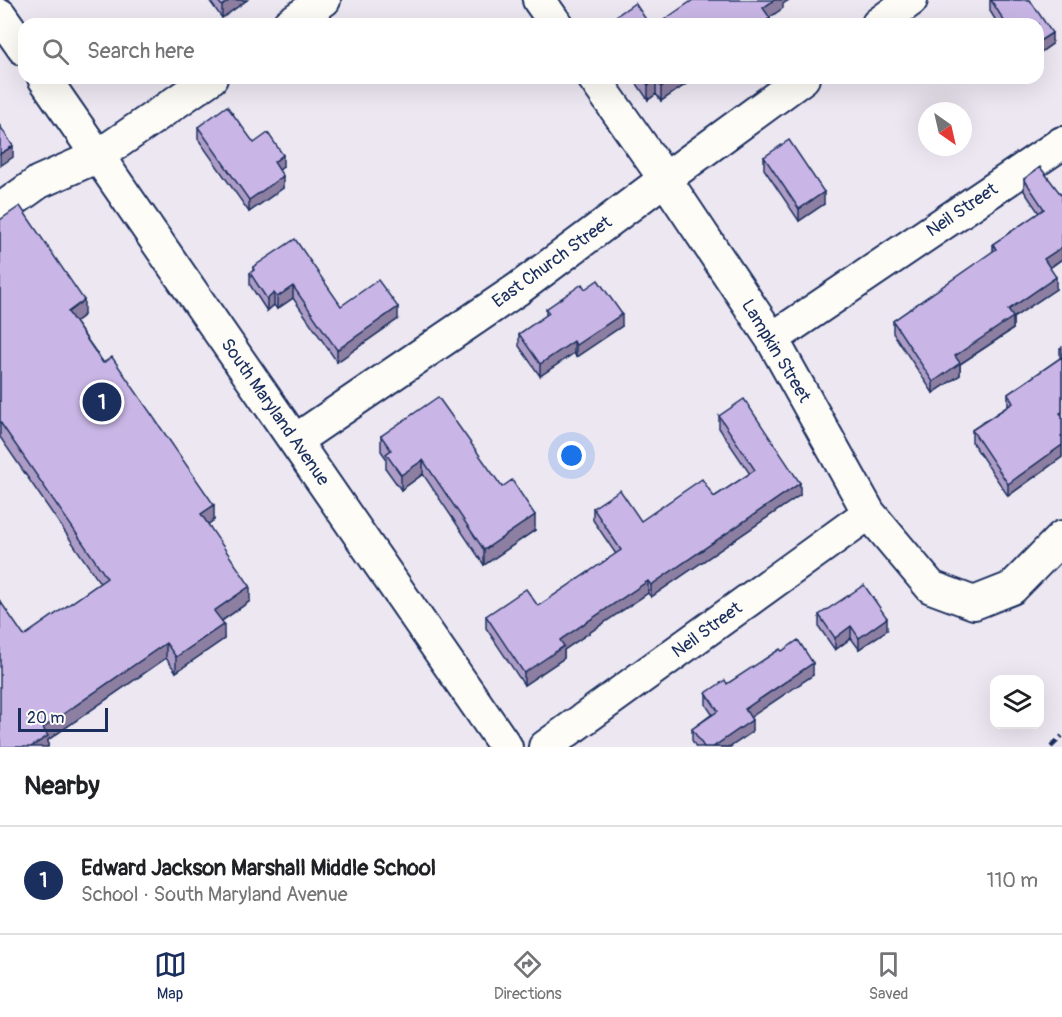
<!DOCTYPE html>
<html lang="en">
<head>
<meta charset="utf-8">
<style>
  :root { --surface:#fff; --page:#f6f6f6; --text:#202124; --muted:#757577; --line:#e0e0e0; --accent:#1b2f5e }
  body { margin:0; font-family:Pangolin,sans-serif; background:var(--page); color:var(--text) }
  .controls { position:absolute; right:18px; bottom:18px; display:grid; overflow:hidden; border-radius:12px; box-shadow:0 6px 24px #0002 }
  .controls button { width:54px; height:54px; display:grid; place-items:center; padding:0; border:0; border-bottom:2px solid var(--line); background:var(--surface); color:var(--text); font:30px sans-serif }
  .compass { position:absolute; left:918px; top:102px; width:54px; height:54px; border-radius:50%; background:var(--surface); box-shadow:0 6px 24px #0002; rotate:146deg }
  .scale { position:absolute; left:18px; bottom:15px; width:90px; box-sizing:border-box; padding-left:6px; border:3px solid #1b2f5e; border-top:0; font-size:16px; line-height:21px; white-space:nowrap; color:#1b2f5e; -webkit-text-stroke:4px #fdfcf7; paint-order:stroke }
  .you { position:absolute; left:572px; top:456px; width:21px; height:21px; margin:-15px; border:4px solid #fff; border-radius:50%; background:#1a73e8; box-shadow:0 0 0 9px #1a73e833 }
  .badge { display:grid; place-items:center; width:39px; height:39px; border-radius:50%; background:var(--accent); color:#fff; font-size:20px; font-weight:700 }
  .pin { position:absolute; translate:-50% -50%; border:3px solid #fff; box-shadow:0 2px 6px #0006 }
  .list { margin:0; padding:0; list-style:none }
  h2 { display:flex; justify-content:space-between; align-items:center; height:78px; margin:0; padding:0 24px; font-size:26px }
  h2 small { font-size:20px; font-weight:400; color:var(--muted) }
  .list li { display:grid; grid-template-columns:39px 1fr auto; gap:18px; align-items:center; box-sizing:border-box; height:108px; padding:0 24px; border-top:2px solid var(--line) }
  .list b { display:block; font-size:22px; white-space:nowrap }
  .list p { margin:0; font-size:20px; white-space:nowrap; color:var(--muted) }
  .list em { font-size:20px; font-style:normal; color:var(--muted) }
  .icon { flex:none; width:33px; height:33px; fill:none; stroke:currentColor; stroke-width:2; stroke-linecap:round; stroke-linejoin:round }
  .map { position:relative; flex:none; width:1062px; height:747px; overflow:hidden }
  .search { position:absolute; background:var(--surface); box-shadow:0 6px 24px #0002; left:18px; right:18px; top:18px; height:66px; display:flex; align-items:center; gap:15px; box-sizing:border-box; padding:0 21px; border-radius:18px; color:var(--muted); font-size:22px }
  .sheet { height:186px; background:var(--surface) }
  nav { display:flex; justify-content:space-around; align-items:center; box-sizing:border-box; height:84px; border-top:2px solid var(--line); background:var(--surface); font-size:16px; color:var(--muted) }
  nav a { display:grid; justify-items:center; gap:3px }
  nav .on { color:var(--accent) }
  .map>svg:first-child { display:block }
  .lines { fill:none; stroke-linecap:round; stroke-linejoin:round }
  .minor-casing { stroke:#1b2f5e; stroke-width:36 }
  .minor { stroke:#fdfcf7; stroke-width:32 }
  .rail { stroke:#1b2f5e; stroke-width:4.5; stroke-dasharray:9 4.5; stroke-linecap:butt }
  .wall { fill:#ad9dc6; stroke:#1b2f5e; stroke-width:1.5 }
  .shaded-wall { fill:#8d7fa1; stroke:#1b2f5e; stroke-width:1.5 }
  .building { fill:#c9b6e6; stroke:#1b2f5e; stroke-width:1.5 }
  .labels { text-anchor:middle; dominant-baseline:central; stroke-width:5; stroke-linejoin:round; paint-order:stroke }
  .street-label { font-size:18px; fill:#1b2f5e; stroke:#fdfcf7 }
</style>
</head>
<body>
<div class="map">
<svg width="1062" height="747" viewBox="0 0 1062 747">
  <rect width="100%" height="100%" fill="#ede7f2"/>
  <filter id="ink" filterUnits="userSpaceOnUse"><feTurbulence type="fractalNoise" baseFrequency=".0167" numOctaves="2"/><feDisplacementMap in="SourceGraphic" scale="12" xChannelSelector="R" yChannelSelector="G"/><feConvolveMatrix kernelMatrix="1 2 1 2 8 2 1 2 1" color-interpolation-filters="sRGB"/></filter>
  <g filter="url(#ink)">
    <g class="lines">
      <defs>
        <path id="minor" d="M539 0 556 24
          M0 15 24 49
          M289 24 324 0
          M878 24 911 0
          M44 78 506 747
          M594 78 665 179 772 339 869 513 931 587 974 603 1012 588 1062 537
          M0 210 39 182 98 156 211 78
          M772 339 1062 143
          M296 440 518 289 665 179 803 78
          M545 747 869 513"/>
      </defs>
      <!-- minor casing -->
      <use href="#minor" class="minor-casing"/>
      <!-- minor -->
      <use href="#minor" class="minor"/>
      <!-- rail -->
      <path class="rail" d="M1051 747 1062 736"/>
    </g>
    <!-- wall -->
    <path class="wall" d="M209 0H247L222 18Z
      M990 0H1030L1052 44 1038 54V24H998L990 11Z
      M633 78H695L661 101 656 94 648 100Z
      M198 127 254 143 283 167 279 170 283 188 249 212 198 139Z
      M764 157 824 204 799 221 764 169Z
      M1024 179 1062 196V259L1050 268 1056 289 1013 318V329L960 364V375L933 393 893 333V321L993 252V244L1039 213 1024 191Z
      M0 220 84 315 75 322 214 520 208 524 250 601 222 621 224 639 176 672 166 658 48 740V747L24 636 100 583 0 437Z
      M253 267 341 306 398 319 337 362 293 298 277 309 274 305 267 311 250 285V273L253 271Z
      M585 289 622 326 576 357 574 353 540 376 519 346V334L546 316V309Z
      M1062 347V457L1008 496 972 442V430L1008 406V394L1060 358V348Z
      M719 416 800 495 651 597 648 593 564 650V658L524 685 486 628V616L538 606 616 554 593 520V508L641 521 714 497 750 474 719 428Z
      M381 436 502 487 535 530 484 565 423 474 401 490 386 469V458L381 451Z
      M819 615 887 630 859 649 851 638 835 650 819 627Z
      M782 651 813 675 750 717 752 732 730 747H696L692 740V729L712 714 706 705V693L727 684Z"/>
    <!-- shaded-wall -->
    <path class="shaded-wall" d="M230 0H247L222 18V6Z
      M774 0H789L783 4V8L763 22V8Z
      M770 18V24H761Z
      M1052 33V44L1038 54V42Z
      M674 78H695L661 101V87Z
      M656 80V94L648 100V85Z
      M13 146V157L0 166V154Z
      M283 155V167L274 174V162Z
      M283 176V188L249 212V200Z
      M824 192V204L799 221V209Z
      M1062 247V259L1044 271V259Z
      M1056 277V289L1013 318V329L960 364V375L933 393V382L955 356 1008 310Z
      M293 286V298L277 309V297Z
      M274 293V305L267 311V299Z
      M84 300V315L68 327V312Z
      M398 307V319L337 362V350Z
      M622 314V326L576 357V345Z
      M574 341V353L540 376V364Z
      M1062 435V457L1008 496V484Z
      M423 460V474L401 490V475Z
      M800 483V495L651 597V585Z
      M214 505V520L201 529V514Z
      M535 515V530L484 565V550Z
      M648 581V593L564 650V658L524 685V673L560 640Z
      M250 586V601L214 626V611Z
      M887 618V630L859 649V638Z
      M224 624V639L176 672V657Z
      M851 626V638L835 650V638Z
      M166 643V658L48 740V747H31L43 728Z
      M813 663V675L745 721V709Z
      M752 720V732L730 747H713Z"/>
    <!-- building -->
    <path class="building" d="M217 0H230L222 6Z
      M693 0H774L763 8 770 18 761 24H658Z
      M991 0H1030L1052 33 1038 42V24H1006Z
      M635 3 649 24H606V23Z
      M643 78H674L661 87 656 80 648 85Z
      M227 106 254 143 268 133 283 155 274 162 283 176 249 200 198 127Z
      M0 126 13 146 0 154Z
      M789 140 824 192 799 209 764 157Z
      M1040 167 1062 196V247L1044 259 1056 277 1008 310 1013 317 955 356 960 363 933 382 893 321 996 249 993 244 1044 209 1024 179Z
      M20 206 84 300 68 312 103 363 112 357 214 505 201 514 250 586 214 611 224 624 176 657 166 643 43 728 48 736 31 747H0V601L24 636 107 578 0 422V220Z
      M295 239 341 306 378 280 398 307 337 350 293 286 277 297 274 293 267 299 250 273 254 270 253 267Z
      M598 280 622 314 576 345 574 341 540 364 519 334 549 313 546 309 582 284 585 289Z
      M1062 357V412L1060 413 1062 416V435L1061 436 1062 437V445L1008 484 972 430 1013 403 1008 394Z
      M438 397 502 487 512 480 535 515 484 550 423 460 401 475 386 454 391 450 381 436Z
      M744 399 800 483 651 585 648 581 560 640 564 646 524 673 486 616 526 589 538 606 621 550 593 508 620 490 641 521 702 479 714 497 755 470 719 416Z
      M864 585 887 618 859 638 851 626 835 638 819 615Z
      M798 640 813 663 745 709 752 720 713 747H704L692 729 718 711 706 693 725 680 727 684 780 649 782 651Z"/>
  </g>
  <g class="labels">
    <!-- street labels -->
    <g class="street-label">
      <text transform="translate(962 210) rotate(-34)">Neil Street</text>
      <text transform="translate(552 262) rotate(-36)">East Church Street</text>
      <text transform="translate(776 351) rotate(59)">Lampkin Street</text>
      <text transform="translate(275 412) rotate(55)">South Maryland Avenue</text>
      <text transform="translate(707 630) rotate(-36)">Neil Street</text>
    </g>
  </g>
</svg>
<div class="controls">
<button><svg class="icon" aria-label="layers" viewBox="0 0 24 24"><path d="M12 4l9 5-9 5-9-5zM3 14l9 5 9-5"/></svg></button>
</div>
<svg class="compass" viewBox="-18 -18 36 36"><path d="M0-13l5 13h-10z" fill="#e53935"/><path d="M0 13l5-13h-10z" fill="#757577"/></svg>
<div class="scale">20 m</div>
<div class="you"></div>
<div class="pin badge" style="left:102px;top:402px">1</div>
<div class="search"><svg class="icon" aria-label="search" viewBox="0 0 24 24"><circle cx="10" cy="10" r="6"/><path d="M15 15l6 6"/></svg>Search here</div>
</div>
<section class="sheet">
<h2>Nearby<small></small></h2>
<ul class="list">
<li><span class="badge">1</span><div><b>Edward Jackson Marshall Middle School</b><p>School · South Maryland Avenue</p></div><em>110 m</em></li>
</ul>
</section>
<nav>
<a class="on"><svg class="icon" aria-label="map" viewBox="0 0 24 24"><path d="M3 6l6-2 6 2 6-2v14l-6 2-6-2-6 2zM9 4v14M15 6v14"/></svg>Map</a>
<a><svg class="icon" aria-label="directions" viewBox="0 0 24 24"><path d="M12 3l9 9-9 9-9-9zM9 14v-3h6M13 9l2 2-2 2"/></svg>Directions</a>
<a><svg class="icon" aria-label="saved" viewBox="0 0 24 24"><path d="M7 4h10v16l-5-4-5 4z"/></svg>Saved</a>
</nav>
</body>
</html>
